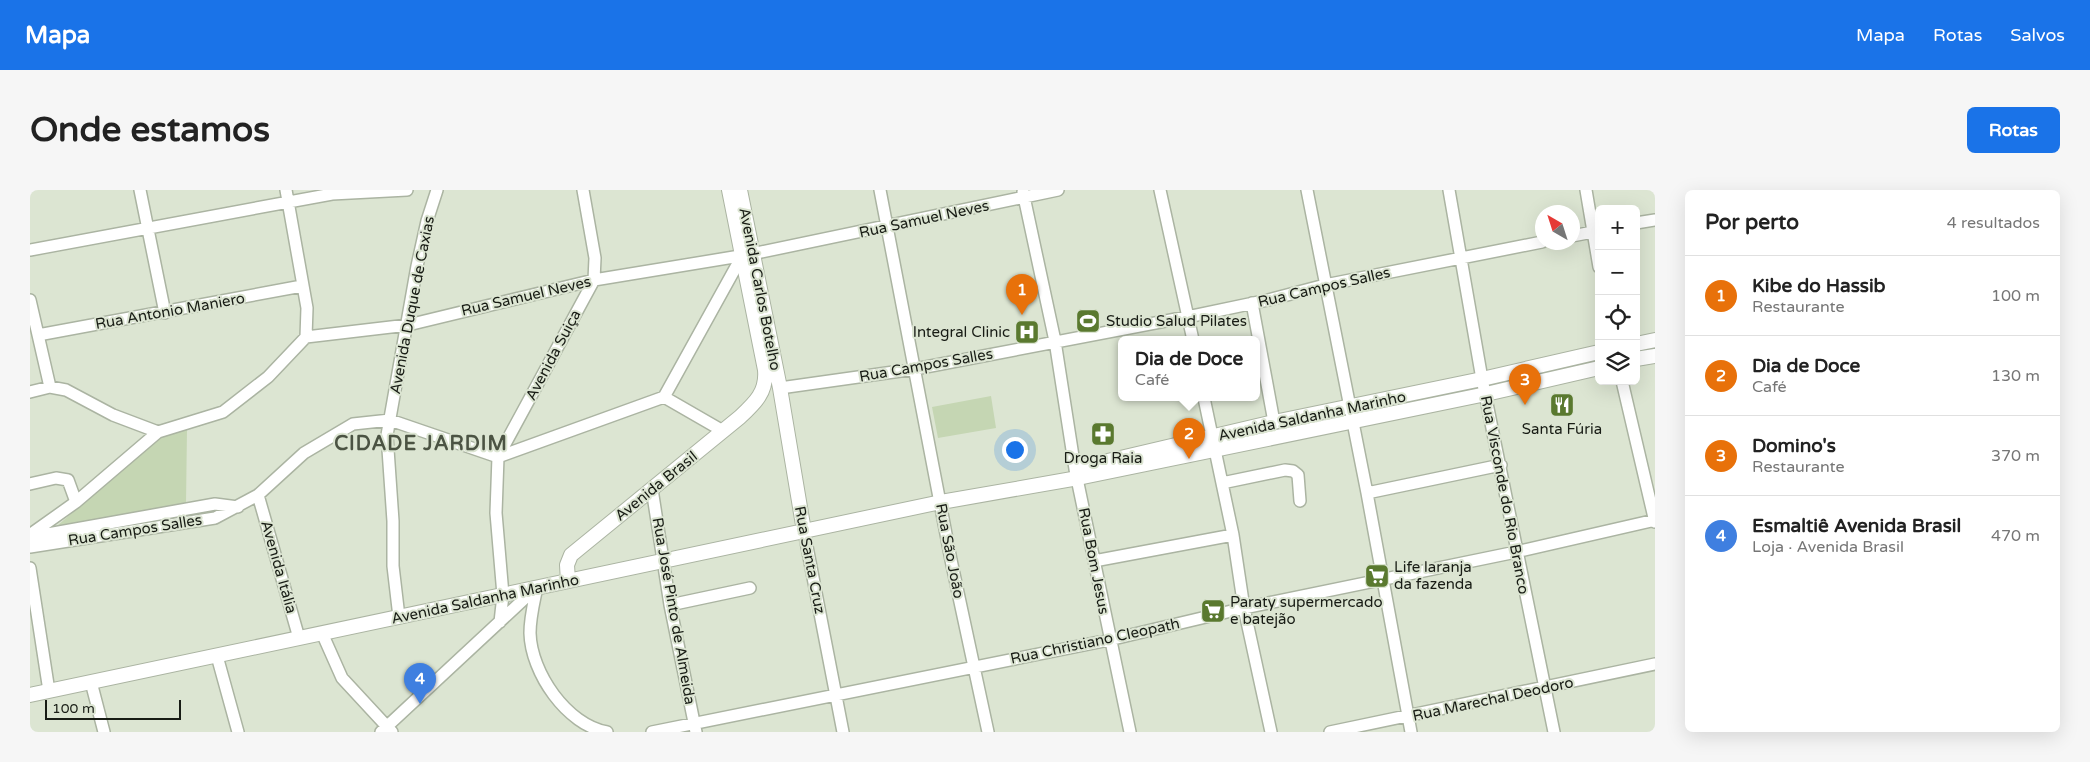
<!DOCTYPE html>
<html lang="pt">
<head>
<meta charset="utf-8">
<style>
  :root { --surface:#fff; --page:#f6f6f6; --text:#222; --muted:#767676; --line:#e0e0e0; --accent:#1a73e8 }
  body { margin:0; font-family:"Varela Round",sans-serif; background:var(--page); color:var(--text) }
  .controls { position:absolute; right:15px; top:15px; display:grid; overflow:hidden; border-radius:8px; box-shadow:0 5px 20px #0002 }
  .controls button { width:45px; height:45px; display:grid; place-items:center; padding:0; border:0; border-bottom:1px solid var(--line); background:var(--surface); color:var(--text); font:25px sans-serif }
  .compass { position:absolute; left:1505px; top:15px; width:45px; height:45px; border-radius:50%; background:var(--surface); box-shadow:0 5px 20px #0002; rotate:321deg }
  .scale { position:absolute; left:15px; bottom:12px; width:136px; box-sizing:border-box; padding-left:5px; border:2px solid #181c15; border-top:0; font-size:14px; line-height:18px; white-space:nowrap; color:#181c15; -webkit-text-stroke:4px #dce5d2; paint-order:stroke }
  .you { position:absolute; left:984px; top:259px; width:18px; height:18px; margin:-12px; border:4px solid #fff; border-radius:50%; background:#1a73e8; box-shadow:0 0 0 8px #1a73e833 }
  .badge { display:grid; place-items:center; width:32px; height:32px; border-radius:50%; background:var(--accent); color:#fff; font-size:16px; font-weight:700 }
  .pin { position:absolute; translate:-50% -41px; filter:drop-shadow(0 1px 2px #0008) }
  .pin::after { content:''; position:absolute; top:26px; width:18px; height:15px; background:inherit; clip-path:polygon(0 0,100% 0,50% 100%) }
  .popup { position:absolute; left:1088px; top:146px; width:142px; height:65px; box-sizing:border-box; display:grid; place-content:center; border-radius:8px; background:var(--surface); filter:drop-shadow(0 1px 4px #0005); font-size:16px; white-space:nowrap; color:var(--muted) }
  .popup b { font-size:19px; color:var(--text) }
  .popup::after { content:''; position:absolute; left:50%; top:100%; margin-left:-10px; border:10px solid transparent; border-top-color:var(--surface) }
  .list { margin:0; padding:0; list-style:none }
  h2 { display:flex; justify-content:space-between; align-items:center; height:65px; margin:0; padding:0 20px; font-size:21px }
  h2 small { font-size:16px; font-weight:400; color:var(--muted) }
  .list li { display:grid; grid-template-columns:32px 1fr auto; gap:15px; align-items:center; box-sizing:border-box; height:80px; padding:0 20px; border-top:1px solid var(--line) }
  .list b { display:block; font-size:19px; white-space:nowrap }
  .list p { margin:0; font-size:16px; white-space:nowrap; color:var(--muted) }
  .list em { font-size:16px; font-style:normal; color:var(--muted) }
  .icon { flex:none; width:28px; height:28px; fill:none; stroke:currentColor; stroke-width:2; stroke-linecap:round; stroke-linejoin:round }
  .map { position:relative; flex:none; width:1625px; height:542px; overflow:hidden; border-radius:8px }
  header { display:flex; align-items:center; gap:30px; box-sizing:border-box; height:70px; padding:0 25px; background:var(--accent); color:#fff }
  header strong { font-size:24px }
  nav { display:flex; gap:28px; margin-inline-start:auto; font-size:18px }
  .intro { display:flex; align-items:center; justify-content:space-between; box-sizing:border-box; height:120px; padding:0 30px }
  h1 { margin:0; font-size:35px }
  .button { padding:12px 22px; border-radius:8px; background:var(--accent); color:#fff; font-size:18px; font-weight:700 }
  main { display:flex; gap:30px; padding:0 30px }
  aside { flex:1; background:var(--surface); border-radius:8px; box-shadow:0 5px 20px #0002 }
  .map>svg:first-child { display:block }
  .green { fill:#c5d6b3 }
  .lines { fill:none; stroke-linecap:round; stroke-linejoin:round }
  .minor-casing { stroke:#abb4a2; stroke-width:14 }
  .major-casing { stroke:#abb4a2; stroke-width:16 }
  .minor { stroke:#fff; stroke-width:11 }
  .major { stroke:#fff; stroke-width:14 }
  .labels { text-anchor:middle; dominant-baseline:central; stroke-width:4; stroke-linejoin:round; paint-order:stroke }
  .street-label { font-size:15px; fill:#181c15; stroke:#dce5d2 }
  .poi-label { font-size:15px; fill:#181c15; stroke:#dce5d2; text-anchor:start }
  .district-label { font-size:20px; font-weight:bold; letter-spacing:1px; fill:#4b5343; stroke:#dce5d2 }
</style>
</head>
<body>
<header>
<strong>Mapa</strong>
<nav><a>Mapa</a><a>Rotas</a><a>Salvos</a></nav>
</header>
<div class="intro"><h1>Onde estamos</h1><a class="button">Rotas</a></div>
<main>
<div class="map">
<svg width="1625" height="542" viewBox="0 0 1625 542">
  <rect width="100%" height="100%" fill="#dce5d2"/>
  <!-- green -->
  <path class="green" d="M961 206 966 238 908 248 902 217Z
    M157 239 156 314 27 336 129 247Z"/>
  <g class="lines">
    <defs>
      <path id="minor" d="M110 0 135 123
        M256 0 277 118 276 147
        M850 0 921 370 958 542
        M1130 0 1163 150
        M1277 0 1337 303 1381 542
        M1419 0 1452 189 1524 542
        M1556 0 1569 77
        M993 2 1025 151 1045 279 1100 542
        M1606 33 1625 30
        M1542 46 1568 41
        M0 60 302 4 377 0
        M0 110 20 197
        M1222 113 1244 232
        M8 145 272 96
        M1592 191 1625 332
        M750 198 885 179 1167 125 1238 110 1295 95 1512 52
        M0 202 20 197 36 200 83 225 128 242 193 222 238 187 276 147 378 135 564 90 722 64 1028 0
        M634 207 712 66
        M1174 208 1203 345 1214 418 1241 542
        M1192 293 1255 280 1263 281 1268 285 1270 311
        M0 294 26 288 38 290 46 312
        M622 299 640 415 666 542
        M1337 303 1471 275
        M228 305 269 448
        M774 341 813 542
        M1 344 46 312 128 242
        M0 347 185 314 208 317
        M0 357 185 328 228 305 274 263 323 234 360 230 468 267 634 207 693 241
        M1064 371 1203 345
        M0 378 19 501
        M507 397C504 412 500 427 500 443 501 483 537 535 577 542
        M640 415 720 398
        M369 427 363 376V331L357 245 387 76 397 31 407 0
        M470 432 473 405 466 323 468 267 564 90 565 68 553 0
        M292 443 312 488 362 542
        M187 466 208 542
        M61 492 74 542
        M351 542 507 397
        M622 542 1079 450 1214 418 1486 362 1625 330
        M1300 542 1625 474"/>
      <path id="major" d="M710 0 750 198 774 341
        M1606 154 1625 150
        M1606 169 1625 166
        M1052 277 1244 232 1452 189 1569 162
        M538 391 537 375 541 365 710 227C725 213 737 202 735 180L699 0
        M0 505 911 312 1048 288 1456 204 1569 178"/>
    </defs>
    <!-- minor casing -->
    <use href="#minor" class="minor-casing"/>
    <!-- major casing -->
    <use href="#major" class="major-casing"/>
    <!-- minor -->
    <use href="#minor" class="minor"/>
    <!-- major -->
    <use href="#major" class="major"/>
  </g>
  <!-- icons -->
  <defs>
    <symbol id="stadium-square" viewBox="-11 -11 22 22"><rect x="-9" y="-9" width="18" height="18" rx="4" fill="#5a792f" stroke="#dce5d2"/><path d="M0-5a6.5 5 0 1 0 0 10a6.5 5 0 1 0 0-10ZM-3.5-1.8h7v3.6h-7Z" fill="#fff"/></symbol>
    <symbol id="hospital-square" viewBox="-11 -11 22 22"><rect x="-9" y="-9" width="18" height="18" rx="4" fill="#5a792f" stroke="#dce5d2"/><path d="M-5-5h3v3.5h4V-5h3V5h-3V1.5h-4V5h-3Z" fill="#fff"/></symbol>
    <symbol id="restaurant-square" viewBox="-11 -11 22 22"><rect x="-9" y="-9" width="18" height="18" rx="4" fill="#5a792f" stroke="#dce5d2"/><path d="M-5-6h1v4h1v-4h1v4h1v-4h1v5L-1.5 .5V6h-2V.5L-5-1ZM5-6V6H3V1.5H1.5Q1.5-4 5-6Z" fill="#fff"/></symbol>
    <symbol id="pharmacy-square" viewBox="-11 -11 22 22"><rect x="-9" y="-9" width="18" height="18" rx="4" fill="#5a792f" stroke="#dce5d2"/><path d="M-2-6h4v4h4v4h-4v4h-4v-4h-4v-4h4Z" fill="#fff"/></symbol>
    <symbol id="supermarket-square" viewBox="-11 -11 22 22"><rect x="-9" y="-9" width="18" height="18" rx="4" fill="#5a792f" stroke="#dce5d2"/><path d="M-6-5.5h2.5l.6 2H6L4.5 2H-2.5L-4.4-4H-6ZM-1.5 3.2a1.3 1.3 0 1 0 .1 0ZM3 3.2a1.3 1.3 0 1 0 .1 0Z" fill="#fff"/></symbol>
  </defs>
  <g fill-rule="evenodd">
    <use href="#stadium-square" x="1044" y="117" width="28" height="28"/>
    <use href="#hospital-square" x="983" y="128" width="28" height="28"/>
    <use href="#restaurant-square" x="1518" y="201" width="28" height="28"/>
    <use href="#pharmacy-square" x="1059" y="230" width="28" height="28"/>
    <use href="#supermarket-square" x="1333" y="372" width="28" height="28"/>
    <use href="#supermarket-square" x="1169" y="407" width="28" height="28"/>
  </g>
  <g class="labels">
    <!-- street labels -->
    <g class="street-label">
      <text transform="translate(894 29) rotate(-12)">Rua Samuel Neves</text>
      <text transform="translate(1294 97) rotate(-13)">Rua Campos Salles</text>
      <text transform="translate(730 99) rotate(79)">Avenida Carlos Botelho</text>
      <text transform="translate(496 106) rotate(-13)">Rua Samuel Neves</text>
      <text transform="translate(382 115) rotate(-79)">Avenida Duque de Caxias</text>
      <text transform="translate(140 121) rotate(-10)">Rua Antonio Maniero</text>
      <text transform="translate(523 165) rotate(-62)">Avenida Suiça</text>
      <text transform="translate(896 175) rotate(-10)">Rua Campos Salles</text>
      <text transform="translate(1282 226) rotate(-12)">Avenida Saldanha Marinho</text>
      <text transform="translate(626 296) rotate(-39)">Avenida Brasil</text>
      <text transform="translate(1475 305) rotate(79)">Rua Visconde do Rio Branco</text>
      <text transform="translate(105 340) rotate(-9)">Rua Campos Salles</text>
      <text transform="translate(920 361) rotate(79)">Rua São João</text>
      <text transform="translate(780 370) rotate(79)">Rua Santa Cruz</text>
      <text transform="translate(1064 371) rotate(79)">Rua Bom Jesus</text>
      <text transform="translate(249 377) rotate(74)">Avenida Itália</text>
      <text transform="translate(455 409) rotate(-12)">Avenida Saldanha Marinho</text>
      <text transform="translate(644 421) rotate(80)">Rua José Pinto de Almeida</text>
      <text transform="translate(1065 451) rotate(-12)">Rua Christiano Cleopath</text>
      <text transform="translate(1463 509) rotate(-12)">Rua Marechal Deodoro</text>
    </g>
    <!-- poi labels -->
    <g class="poi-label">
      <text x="1076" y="131">Studio Salud Pilates</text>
      <text x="980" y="142" text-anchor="end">Integral Clinic</text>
      <text x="1532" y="239" text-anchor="middle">Santa Fúria</text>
      <text x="1073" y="268" text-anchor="middle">Droga Raia</text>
      <text x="1364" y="377">Life laranja<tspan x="1364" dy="17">da fazenda</tspan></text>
      <text x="1200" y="412">Paraty supermercado<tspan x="1200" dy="17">e batejão</tspan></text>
    </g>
    <!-- district labels -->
    <g class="district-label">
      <text x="391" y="254">CIDADE JARDIM</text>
    </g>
  </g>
</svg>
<div class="controls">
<button>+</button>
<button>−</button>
<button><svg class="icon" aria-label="locate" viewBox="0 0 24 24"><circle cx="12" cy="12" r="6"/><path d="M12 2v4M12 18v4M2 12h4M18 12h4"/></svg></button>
<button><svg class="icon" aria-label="layers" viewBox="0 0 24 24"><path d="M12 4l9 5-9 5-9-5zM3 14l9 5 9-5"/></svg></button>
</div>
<svg class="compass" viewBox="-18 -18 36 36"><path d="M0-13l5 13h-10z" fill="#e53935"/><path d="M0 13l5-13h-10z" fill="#767676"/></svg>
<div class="scale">100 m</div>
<div class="you"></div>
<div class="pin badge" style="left:992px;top:125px;background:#e8710a">1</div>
<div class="pin badge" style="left:1159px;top:269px;background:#e8710a">2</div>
<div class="popup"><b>Dia de Doce</b>Café</div>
<div class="pin badge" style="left:1495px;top:215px;background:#e8710a">3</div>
<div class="pin badge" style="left:390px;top:514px;background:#3f7fe0">4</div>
</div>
<aside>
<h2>Por perto<small>4 resultados</small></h2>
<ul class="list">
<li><span class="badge" style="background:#e8710a">1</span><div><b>Kibe do Hassib</b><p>Restaurante</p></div><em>100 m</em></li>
<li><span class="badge" style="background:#e8710a">2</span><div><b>Dia de Doce</b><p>Café</p></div><em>130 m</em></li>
<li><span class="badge" style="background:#e8710a">3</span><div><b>Domino's</b><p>Restaurante</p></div><em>370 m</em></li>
<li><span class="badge" style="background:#3f7fe0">4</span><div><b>Esmaltiê Avenida Brasil</b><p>Loja · Avenida Brasil</p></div><em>470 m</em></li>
</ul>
</aside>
</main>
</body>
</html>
